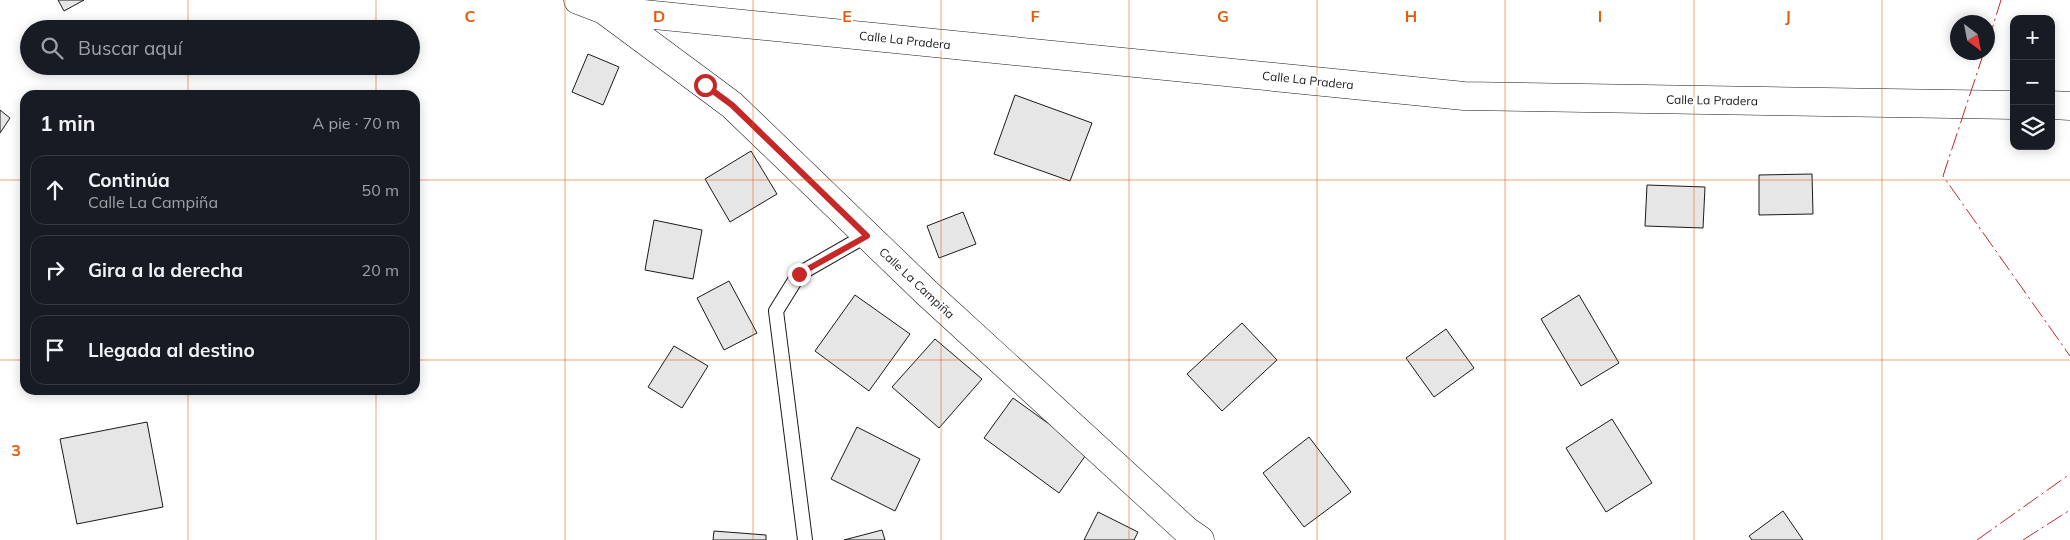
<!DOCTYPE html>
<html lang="es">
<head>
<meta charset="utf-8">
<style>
  :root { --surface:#171b24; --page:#20242c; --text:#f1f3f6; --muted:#9ea1a6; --line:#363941 }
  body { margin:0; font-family:Mulish,sans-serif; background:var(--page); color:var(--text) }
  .controls { position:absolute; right:15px; top:15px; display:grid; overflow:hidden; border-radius:10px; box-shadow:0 2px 12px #0003 }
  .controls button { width:45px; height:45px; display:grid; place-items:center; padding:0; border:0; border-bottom:1px solid var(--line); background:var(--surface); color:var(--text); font:25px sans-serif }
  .compass { position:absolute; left:1950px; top:15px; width:45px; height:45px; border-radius:50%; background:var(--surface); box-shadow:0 2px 12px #0003; rotate:148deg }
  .stop { position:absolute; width:15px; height:15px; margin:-11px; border:4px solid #c62828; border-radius:50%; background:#fff }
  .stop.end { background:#c62828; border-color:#fff; box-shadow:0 1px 5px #0008 }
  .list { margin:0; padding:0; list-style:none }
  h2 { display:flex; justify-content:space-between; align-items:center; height:65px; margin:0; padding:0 20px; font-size:21px }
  h2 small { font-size:16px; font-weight:400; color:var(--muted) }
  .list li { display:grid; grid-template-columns:32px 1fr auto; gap:15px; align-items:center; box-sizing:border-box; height:70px; margin:0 10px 10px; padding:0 10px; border:1px solid var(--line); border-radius:15px }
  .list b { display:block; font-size:19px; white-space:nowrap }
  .list p { margin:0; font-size:16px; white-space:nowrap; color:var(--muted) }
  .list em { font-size:16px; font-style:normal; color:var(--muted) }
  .icon { flex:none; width:28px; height:28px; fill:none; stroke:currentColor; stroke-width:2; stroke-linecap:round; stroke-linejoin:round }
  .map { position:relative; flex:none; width:2070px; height:540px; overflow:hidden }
  .search { position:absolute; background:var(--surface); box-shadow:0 2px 12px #0003; left:20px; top:20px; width:400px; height:55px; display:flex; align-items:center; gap:12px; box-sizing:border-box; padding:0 18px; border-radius:28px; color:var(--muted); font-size:19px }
  .panel { position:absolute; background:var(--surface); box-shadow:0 2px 12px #0003; left:20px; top:90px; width:400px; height:305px; border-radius:15px }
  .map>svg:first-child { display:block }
  .building { fill:#e6e6e6; stroke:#1a1a1a }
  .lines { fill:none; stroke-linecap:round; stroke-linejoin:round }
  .lane-casing { stroke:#1a1a1a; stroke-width:16 }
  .street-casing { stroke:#1a1a1a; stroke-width:29 }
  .lane { stroke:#fff; stroke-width:14 }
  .street { stroke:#fff; stroke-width:28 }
  .power { stroke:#c62828; stroke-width:1; stroke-dasharray:18 4 2.5 4; stroke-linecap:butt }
  .route { stroke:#c62828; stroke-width:6 }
  .grid { fill:none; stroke:#e8590c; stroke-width:1; stroke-opacity:0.55 }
  .labels { text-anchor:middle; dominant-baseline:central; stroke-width:4; stroke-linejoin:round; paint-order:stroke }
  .street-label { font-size:12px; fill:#1a1a1a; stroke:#fff }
  .grid-label { font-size:16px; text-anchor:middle; font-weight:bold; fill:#e8590c; stroke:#fff; stroke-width:4; stroke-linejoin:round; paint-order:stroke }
</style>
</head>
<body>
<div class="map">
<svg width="2070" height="540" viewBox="0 0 2070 540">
  <rect width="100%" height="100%" fill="#fff"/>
  <!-- building -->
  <path class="building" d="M58 0H84L64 11Z
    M588 54 619 67 603 105 572 92Z
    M1015 95 1092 123 1070 181 994 154Z
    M0 110 10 118 0 133Z
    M751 151 777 194 730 222 705 179Z
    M1812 174 1813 214 1759 215V175Z
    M1647 185 1705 187 1703 228 1645 226Z
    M963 212 976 244 939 258 927 226Z
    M654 220 702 230 693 279 645 270Z
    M729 281 757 333 724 350 697 298Z
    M855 295 910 334 869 391 815 351Z
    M1579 295 1619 363 1581 386 1541 319Z
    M1242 323 1277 360 1222 411 1187 374Z
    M1446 329 1474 368 1434 397 1406 358Z
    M935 339 982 379 939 428 892 387Z
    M674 346 708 366 682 408 648 387Z
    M1013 398 1088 452 1059 493 984 438Z
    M1612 419 1652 483 1606 512 1566 448Z
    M147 422 163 507 77 524 60 439Z
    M857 427 920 459 895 511 831 479Z
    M1309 437 1351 492 1304 527 1263 473Z
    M1783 511 1803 540H1752L1749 536Z
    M1098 512 1138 532 1134 540H1084Z
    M882 530 885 540H844Z
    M714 531 766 535V540H713Z"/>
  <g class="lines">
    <defs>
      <path id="lane" d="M805 540 776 311 799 274 867 235"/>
      <path id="street" d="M578 0 604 10 732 105 927 293 1187 531 1200 540
        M604 10 1464 96 2014 105
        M2051 105 2070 106"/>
    </defs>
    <!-- lane casing -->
    <use href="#lane" class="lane-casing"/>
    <!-- street casing -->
    <use href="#street" class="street-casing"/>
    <!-- lane -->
    <use href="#lane" class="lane"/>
    <!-- street -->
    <use href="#street" class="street"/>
    <!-- power -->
    <path class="power" d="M1988 42 2001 0
      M1984 52 1943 176 2070 356
      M1977 540 2070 474
      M2023 540 2070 510"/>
  </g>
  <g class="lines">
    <!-- route -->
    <path class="route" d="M705 85 732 105 867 236 799 274"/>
  </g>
  <!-- grid -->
  <path class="grid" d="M188 0V29M376 0V29M565 0V540M753 0V540M941 0V540M1129 0V540M1317 0V540M1505 0V540M1694 0V540M1882 0V540M188 66V95M376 66V95M0 180H25M415 180H2070M0 360H25M415 360H2070M188 390V540M376 390V540"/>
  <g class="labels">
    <!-- street labels -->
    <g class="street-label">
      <text transform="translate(905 40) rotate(6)">Calle La Pradera</text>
      <text transform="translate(1308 80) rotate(6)">Calle La Pradera</text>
      <text transform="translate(1712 100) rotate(1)">Calle La Pradera</text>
      <text transform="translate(917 283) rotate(43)">Calle La Campiña</text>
    </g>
  </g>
  <g class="grid-label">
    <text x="470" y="22">C</text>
    <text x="659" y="22">D</text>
    <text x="847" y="22">E</text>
    <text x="1035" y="22">F</text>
    <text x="1223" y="22">G</text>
    <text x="1411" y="22">H</text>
    <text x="1600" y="22">I</text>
    <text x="1788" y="22">J</text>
    <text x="16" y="456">3</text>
  </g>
</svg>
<div class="controls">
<button>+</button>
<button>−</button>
<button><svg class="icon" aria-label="layers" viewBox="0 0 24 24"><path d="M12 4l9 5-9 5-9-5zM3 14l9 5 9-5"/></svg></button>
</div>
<svg class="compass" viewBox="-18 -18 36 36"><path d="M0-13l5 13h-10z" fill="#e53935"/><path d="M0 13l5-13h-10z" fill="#9ea1a6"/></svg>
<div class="stop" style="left:705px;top:85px"></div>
<div class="stop end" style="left:799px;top:274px"></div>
<div class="search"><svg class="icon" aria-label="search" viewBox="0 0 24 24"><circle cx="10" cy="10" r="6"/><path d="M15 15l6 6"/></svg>Buscar aquí</div>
<section class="panel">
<h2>1 min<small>A pie · 70 m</small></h2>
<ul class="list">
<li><svg class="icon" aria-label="ahead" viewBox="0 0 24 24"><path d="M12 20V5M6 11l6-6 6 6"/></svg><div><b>Continúa</b><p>Calle La Campiña</p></div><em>50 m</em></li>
<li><svg class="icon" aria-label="right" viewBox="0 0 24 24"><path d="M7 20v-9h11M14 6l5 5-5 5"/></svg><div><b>Gira a la derecha</b></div><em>20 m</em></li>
<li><svg class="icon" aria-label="arrive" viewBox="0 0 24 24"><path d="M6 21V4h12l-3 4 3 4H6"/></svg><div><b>Llegada al destino</b></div></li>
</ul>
</section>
</div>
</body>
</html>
